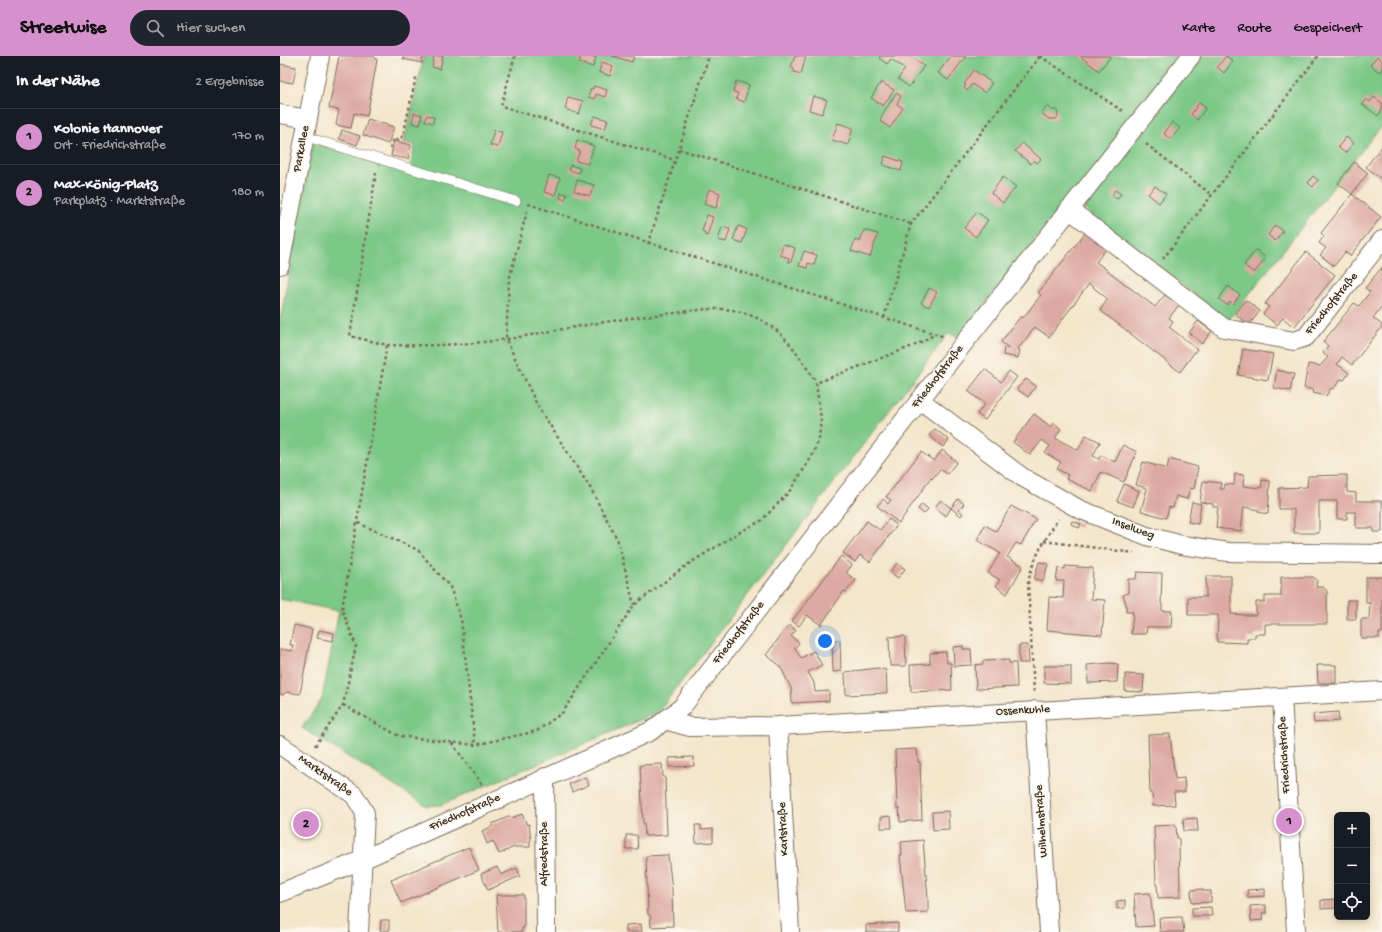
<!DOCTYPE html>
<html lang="de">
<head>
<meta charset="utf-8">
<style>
  :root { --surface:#171b24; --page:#20242c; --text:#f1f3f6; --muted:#9ea1a6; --line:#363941; --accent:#d690ce }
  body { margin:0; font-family:"Gochi Hand",sans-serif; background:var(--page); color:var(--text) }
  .controls { position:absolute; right:12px; bottom:12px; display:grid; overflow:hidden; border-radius:6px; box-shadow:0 2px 6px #0003 }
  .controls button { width:36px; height:36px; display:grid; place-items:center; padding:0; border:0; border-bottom:1px solid var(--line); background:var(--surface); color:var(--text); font:20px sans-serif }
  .you { position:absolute; left:545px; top:585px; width:14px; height:14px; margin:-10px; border:3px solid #fff; border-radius:50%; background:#1a73e8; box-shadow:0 0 0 6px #1a73e833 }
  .badge { display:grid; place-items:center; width:26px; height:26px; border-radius:50%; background:var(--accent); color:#111; font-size:13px; font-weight:700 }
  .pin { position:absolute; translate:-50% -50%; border:2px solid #fff; box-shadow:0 1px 4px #0006 }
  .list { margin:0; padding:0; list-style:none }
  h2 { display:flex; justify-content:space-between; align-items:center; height:52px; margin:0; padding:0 16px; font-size:17px }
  h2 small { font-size:13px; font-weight:400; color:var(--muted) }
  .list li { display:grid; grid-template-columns:26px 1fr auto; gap:12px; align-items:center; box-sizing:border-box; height:56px; padding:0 16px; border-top:1px solid var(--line) }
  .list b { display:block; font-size:15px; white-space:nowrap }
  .list p { margin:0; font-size:13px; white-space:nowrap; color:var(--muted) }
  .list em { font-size:13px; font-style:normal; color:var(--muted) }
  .icon { flex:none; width:22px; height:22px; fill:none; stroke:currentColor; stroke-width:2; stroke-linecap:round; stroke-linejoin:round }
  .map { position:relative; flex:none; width:1102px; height:876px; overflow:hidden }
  header { display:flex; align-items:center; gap:24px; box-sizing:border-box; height:56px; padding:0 20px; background:var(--accent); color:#111 }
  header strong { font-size:19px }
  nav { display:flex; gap:22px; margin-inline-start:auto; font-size:14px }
  .search { width:280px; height:36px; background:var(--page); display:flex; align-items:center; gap:10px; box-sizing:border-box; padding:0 14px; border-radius:22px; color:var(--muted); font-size:15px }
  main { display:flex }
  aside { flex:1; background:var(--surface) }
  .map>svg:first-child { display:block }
  .green { fill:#7cc887; stroke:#5c7952 }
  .building { fill:#ddaaa3 }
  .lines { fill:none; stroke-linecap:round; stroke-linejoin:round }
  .lane-casing { stroke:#7b6c5b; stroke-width:10 }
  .street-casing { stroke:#7b6c5b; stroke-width:20 }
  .path { stroke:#7b6c5b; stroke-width:2.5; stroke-dasharray:3 3; stroke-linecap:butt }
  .lane { stroke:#fff; stroke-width:9 }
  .street { stroke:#fff; stroke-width:18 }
  .labels { text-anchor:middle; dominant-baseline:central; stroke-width:3; stroke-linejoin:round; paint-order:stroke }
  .street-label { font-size:12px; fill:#3b2a1e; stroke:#fbf7ec }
</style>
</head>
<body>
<header>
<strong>Streetwise</strong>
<div class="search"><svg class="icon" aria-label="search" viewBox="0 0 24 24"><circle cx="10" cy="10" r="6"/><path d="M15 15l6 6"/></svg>Hier suchen</div>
<nav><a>Karte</a><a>Route</a><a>Gespeichert</a></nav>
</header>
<main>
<aside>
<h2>In der Nähe<small>2 Ergebnisse</small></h2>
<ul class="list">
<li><span class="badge">1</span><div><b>Kolonie Hannover</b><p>Ort · Friedrichstraße</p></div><em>170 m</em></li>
<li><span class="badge">2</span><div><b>Max-König-Platz</b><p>Parkplatz · Marktstraße</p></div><em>180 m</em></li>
</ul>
</aside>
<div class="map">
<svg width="1102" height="876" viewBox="0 0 1102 876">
  <rect width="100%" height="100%" fill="#fbf7ec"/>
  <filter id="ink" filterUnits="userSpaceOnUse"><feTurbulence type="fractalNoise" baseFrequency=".025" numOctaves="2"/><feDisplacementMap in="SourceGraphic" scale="8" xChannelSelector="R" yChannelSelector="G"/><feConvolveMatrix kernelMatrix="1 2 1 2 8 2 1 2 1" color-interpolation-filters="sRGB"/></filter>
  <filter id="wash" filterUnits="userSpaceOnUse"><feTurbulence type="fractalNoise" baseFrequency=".012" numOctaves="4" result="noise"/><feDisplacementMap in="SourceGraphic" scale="16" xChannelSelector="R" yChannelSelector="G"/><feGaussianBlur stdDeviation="0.9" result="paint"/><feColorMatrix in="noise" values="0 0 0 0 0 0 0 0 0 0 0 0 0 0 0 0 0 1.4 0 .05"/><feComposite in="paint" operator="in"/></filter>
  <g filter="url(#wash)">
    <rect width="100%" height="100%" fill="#f3e6cb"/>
    <!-- green -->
    <path class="green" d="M144 0H1102V69L948 265 789 141 679 281 668 278 378 656 161 749 147 750 22 672 42 643 59 555 0 543V265L33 87 129 115 135 89 124 86Z"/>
    <g id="blocks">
      <!-- building -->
      <path class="building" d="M59 0H94L97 4 87 60 74 57 71 72 56 69 59 54 49 52Z
        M123 0H143L142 7 123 3Z
        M154 0H163L160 13 152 11Z
        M301 0 316 1 313 11 299 7Z
        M332 0H354L352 6Z
        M515 0H526L521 18 514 16V12L511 11Z
        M600 0H630L644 10 629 31 618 23 625 13 611 3 607 8 599 2Z
        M671 0H686L668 24 658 17Z
        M802 0H831L819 15 801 1Z
        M946 0 953 5 944 17 937 11Z
        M1097 1 1102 5V13L1099 16 1090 9Z
        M322 6 333 10 330 20 319 16Z
        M0 8 16 11 13 27 0 25Z
        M694 14 712 27 705 37 692 28 687 35 684 32 686 29 684 28Z
        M456 25 469 29 464 46 456 43 458 37 453 36Z
        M601 26 614 34 603 50 591 42Z
        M314 30 327 34 325 41 316 38 315 43 308 41 311 32 313 33Z
        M616 37 621 40 617 48 623 52 610 72 600 65 602 59Z
        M533 40 547 44 542 58 529 54Z
        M288 41 303 45 299 58 285 53Z
        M1094 41 1102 47V54L1098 60 1082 48 1086 43 1090 46Z
        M919 47 926 52 917 64 911 58Z
        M768 50 772 54H777L778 60 776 63H769L761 57Z
        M134 57 142 59 140 69 132 67Z
        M147 59 154 61 153 67 145 65Z
        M314 60 328 64 325 73 311 69Z
        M88 63 114 71 108 88 83 79Z
        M892 66 900 72 891 83 884 78Z
        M558 67 573 72 568 89 552 84Z
        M62 74 80 80 77 89 59 83Z
        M214 74 222 76 218 91 210 89Z
        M1066 81 1074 87 1065 97 1058 91Z
        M297 84 314 90 308 108 296 105 300 95 295 93Z
        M114 85 131 89 128 103 111 100Z
        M742 87 761 103 757 107 754 104 751 108 735 95Z
        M1102 90V124L1086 111Z
        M605 100 623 106 621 115 603 109Z
        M1074 106 1088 117 1072 138 1101 161 1070 200 1065 196 1054 210 1040 199 1046 192 1039 187 1044 180 1041 177 1072 138 1058 127Z
        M290 109 300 112 299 117 289 114Z
        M269 119 280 122 275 139 264 136Z
        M1033 120 1038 124 1033 131 1028 127Z
        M723 121 736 131 723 147 711 137Z
        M297 124 314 129 310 140 294 135Z
        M875 130 886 138 879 147 868 138Z
        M429 133 440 137 436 152 424 148Z
        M835 134 841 138 837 143 832 139Z
        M281 137 287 138 285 144 280 142Z
        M697 156 708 164 696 181 684 172Z
        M427 159 433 161 427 180 424 179 425 176 422 175Z
        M995 169 1003 175 995 185 988 179Z
        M458 170 467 173 462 187 453 184Z
        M442 171 450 173 446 186 438 184Z
        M584 174 598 178 590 201 571 195 575 184 580 186Z
        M805 177 826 193 816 206 823 211 875 251 885 239 899 249 889 262 893 265 889 271 917 293 900 316 820 254 828 243 809 228 769 281 755 271 738 293 740 294 738 302 723 299 724 291 729 292 721 286 741 260 743 262 761 239 758 237Z
        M503 188 515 192 511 206H508L509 202 500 199Z
        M976 194 986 202 974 217 964 209Z
        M524 195 537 199 534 209 528 207 527 212 519 210Z
        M1026 196 1055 219 1014 271 1003 262 997 269 983 258 989 251 985 248Z
        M1102 211V250L1093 262 1102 269V271L1072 309 1062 301 1057 308 1069 317 1064 324 1061 323 1053 333 1051 332 1046 340 1033 337 1034 334 1024 332 1028 308 1040 310 1048 301 1043 297 1048 290 1043 286 1074 247 1079 250 1090 236 1085 232Z
        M948 230 960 239 953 248 950 245 947 249 939 243Z
        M649 232 657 236 649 251 641 247Z
        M966 244 980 255 969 269 955 258Z
        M918 265 932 275 922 288 909 277Z
        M963 293 993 298 988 324 958 319Z
        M705 313 721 326 729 315 737 321 705 364 697 358 705 348 688 335Z
        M997 314 1014 318 1010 335 994 332Z
        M746 323 756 330 748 341 737 333Z
        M754 358 771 371 774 367 781 373 775 382 798 394 806 379 820 386 813 400 819 403 821 399 835 406 843 389 857 396 844 426 821 416 812 435 786 423 788 419 777 413 781 406 765 397 770 390 762 384 750 399 733 386Z
        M655 373 669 384 663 391 649 379Z
        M662 394 677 406 667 418 660 413 652 423 651 422 619 467 597 450 603 443 608 448 611 444 606 441 641 396 654 405Z
        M889 403 918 411 914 433 910 432 907 443 896 440 893 452 889 451 886 462 861 455 867 432 856 429 863 406 887 413Z
        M955 418 964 419 963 430 981 432 982 424 990 425 988 458 978 456 979 454 964 451 961 475 936 472 938 451H933V448L920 446 923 425 941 427 940 433H944L945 428 954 429Z
        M1067 419V436L1076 437V445H1102V476H1093V472H1076V456H1067V463H1057V445H1039V477H1014V453H999V432L1027 431 1028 420Z
        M844 428 859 435 853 451 837 445Z
        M678 443 684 448 679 454 683 458 681 460 671 452 666 460 655 451 661 444 671 452Z
        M912 446 921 448 918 468 908 466Z
        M642 448 648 453 644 458 638 453Z
        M731 450 756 463 741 489 736 487 727 501 743 510 727 538 716 530 720 524 708 517 720 497 697 484 705 469 716 475Z
        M609 463 617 469 590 506 580 499 575 506 563 497 587 465 600 474Z
        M792 465 801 468 799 472 791 468Z
        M561 500 572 509 566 517 576 524 566 536 564 535 541 569 527 559 519 570 512 565Z
        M759 506 768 508 763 525 754 523Z
        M617 507 625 513 618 522 610 516Z
        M785 510 813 512 811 543 825 544 822 579 767 574 769 541 783 542 784 525H776L778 512 785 513Z
        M857 516 882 517 881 548H882V555H892L891 571H867L866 578H851L853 556H846V548L843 539 848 537V523H856Z
        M926 520H951V558L967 559H976V546H985V540H1001V521H1033L1037 524 1036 531H1043L1047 535V568H985V578H975V582H967V587L937 586 938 559H908V541H926Z
        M1086 521H1102V577H1099V582H1081V563H1089L1090 547H1086Z
        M1067 544H1076V563H1067Z
        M14 569 32 573 20 638 6 636 3 639 0 638V593L12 595 13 589H10Z
        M509 569 516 574 511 580 519 587 515 592 521 602 534 595 542 609 528 616 534 627 535 636 549 635V645L512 647 511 632 502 614 498 608 486 599Z
        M39 574 54 577 53 585 37 582Z
        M625 580 626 610H610L609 581Z
        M552 584H560L561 615 553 616Z
        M739 589H748L749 607H739Z
        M683 590V593H691L692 609 674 610 673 591Z
        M666 596 667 607H671L672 634 631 636 630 609 650 608V597Z
        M729 604V607H736L737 631 696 633 695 609 703 608V605Z
        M830 607 838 608 837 626 808 627 807 609Z
        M1037 609H1056V627H1038Z
        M764 610H791V628L764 627Z
        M598 612 606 614 607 637 566 639 565 616Z
        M845 618 864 619 863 636 845 635Z
        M1058 656 1059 665 1034 667 1033 658Z
        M890 678 895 723 904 722 905 736H894L895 749 873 750 872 737H870L868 679Z
        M637 693 638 706H640L642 764 620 766 619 752 617 753 615 694Z
        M413 701 414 710 389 711V702Z
        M382 708 383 721H385L387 779 365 780 364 767H363L360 709Z
        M305 721 309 729 292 736 289 728Z
        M668 755 669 773 653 774 652 756Z
        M242 758 247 769 249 768 251 784 250 785V791H234L219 798 213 785 207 788 202 775 213 770 212 768 230 760 231 762Z
        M611 760 612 772H601V761Z
        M917 762 918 775H904L903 763Z
        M415 769H421V774L433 773V786L416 787Z
        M896 769 897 782H899L900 841 878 842 877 829H876L874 770Z
        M346 779H357L358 793H346Z
        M643 784 648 842V856L626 857 620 799H622L621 786Z
        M189 791 199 814 121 847 111 824Z
        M388 799 392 834 393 870 371 871 370 859H368L366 800Z
        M217 811 221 819 237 812 240 820 208 834 201 818Z
        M922 833 923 835H931V846L912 847 911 834Z
        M985 833V840L968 841 967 834Z
        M870 837 874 870 856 871 854 838Z
        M216 839H244V872H242V876H218Z
        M1057 843V852L1041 853V844Z
        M845 844V852L837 853V845Z
        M986 849V857H982L983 864 971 865 970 850Z
        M931 851 932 860H912V852Z
        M902 861 904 876H880L879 862Z
        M101 864H109V875H100Z
        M618 867V876H586V869Z
        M361 868 362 876H346V869Z"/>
    </g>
  </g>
  <g filter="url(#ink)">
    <use href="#blocks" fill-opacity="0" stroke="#7b6c5b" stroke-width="1"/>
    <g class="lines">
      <defs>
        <path id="lane" d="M24 80 236 145"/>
        <path id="street" d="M0 58 28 63
          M789 153 944 272 1014 285 1026 281 1102 184
          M0 209 40 0
          M640 344 742 421 799 453 867 480 902 489 948 496 1102 498
          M1002 641 1016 876
          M755 654 769 876
          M385 664 410 671 498 670 1102 635
          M498 670 510 876
          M0 689 74 739 85 757 79 876
          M265 721 266 876
          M0 837 82 804 371 675 402 651 684 287 911 0"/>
      </defs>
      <!-- lane casing -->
      <use href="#lane" class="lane-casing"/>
      <!-- street casing -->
      <use href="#street" class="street-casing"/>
      <!-- path -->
      <path class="path" d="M235 0 221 50 395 104
        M760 0 844 56
        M866 88 932 139
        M110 92 113 83 118 84 123 80 136 21
        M399 93 631 168
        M248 148 665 281
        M247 155 229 224 226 283 257 349 311 433 338 485 354 549
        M368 188 429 0
        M883 203 1038 0
        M604 262 631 168 760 0
        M107 289C149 290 186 289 228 283 284 273 339 262 395 257 419 254 444 249 467 258 505 272 515 295 536 326
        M78 467 138 494 170 531 181 563 195 688
        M764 485 854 497
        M754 636 748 528C752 503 765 484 778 463
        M63 649 119 680 195 689 257 675 283 656 354 549 407 509 458 477 481 465 509 436 531 402 539 383 541 363 536 327 638 288 655 278
        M172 687 203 730
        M35 690 63 649 76 590 62 553 107 289 70 280 96 117"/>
      <!-- lane -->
      <use href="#lane" class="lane"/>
      <!-- street -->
      <use href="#street" class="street"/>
    </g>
  </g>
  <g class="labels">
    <!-- street labels -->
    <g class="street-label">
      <text transform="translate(22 93) rotate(-79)">Parkallee</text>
      <text transform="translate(1052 248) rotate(-51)">Friedhofstraße</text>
      <text transform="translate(658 321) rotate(-52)">Friedhofstraße</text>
      <text transform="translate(853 473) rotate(20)">Inselweg</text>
      <text transform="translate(459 577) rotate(-52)">Friedhofstraße</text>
      <text transform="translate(743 655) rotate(-3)">Ossenkuhle</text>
      <text transform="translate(1005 699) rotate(-93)">Friedrichstraße</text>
      <text transform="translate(45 720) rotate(35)">Marktstraße</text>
      <text transform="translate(185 757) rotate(-24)">Friedhofstraße</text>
      <text transform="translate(762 765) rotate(-94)">Wilhelmstraße</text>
      <text transform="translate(504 773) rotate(-93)">Karlstraße</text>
      <text transform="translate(265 798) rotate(-90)">Alfredstraße</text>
    </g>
  </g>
</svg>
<div class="controls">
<button>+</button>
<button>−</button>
<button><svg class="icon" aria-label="locate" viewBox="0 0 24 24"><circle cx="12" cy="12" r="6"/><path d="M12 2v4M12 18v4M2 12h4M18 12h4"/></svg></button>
</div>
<div class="you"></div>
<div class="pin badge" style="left:1009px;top:765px">1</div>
<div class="pin badge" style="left:26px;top:768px">2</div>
</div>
</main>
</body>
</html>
